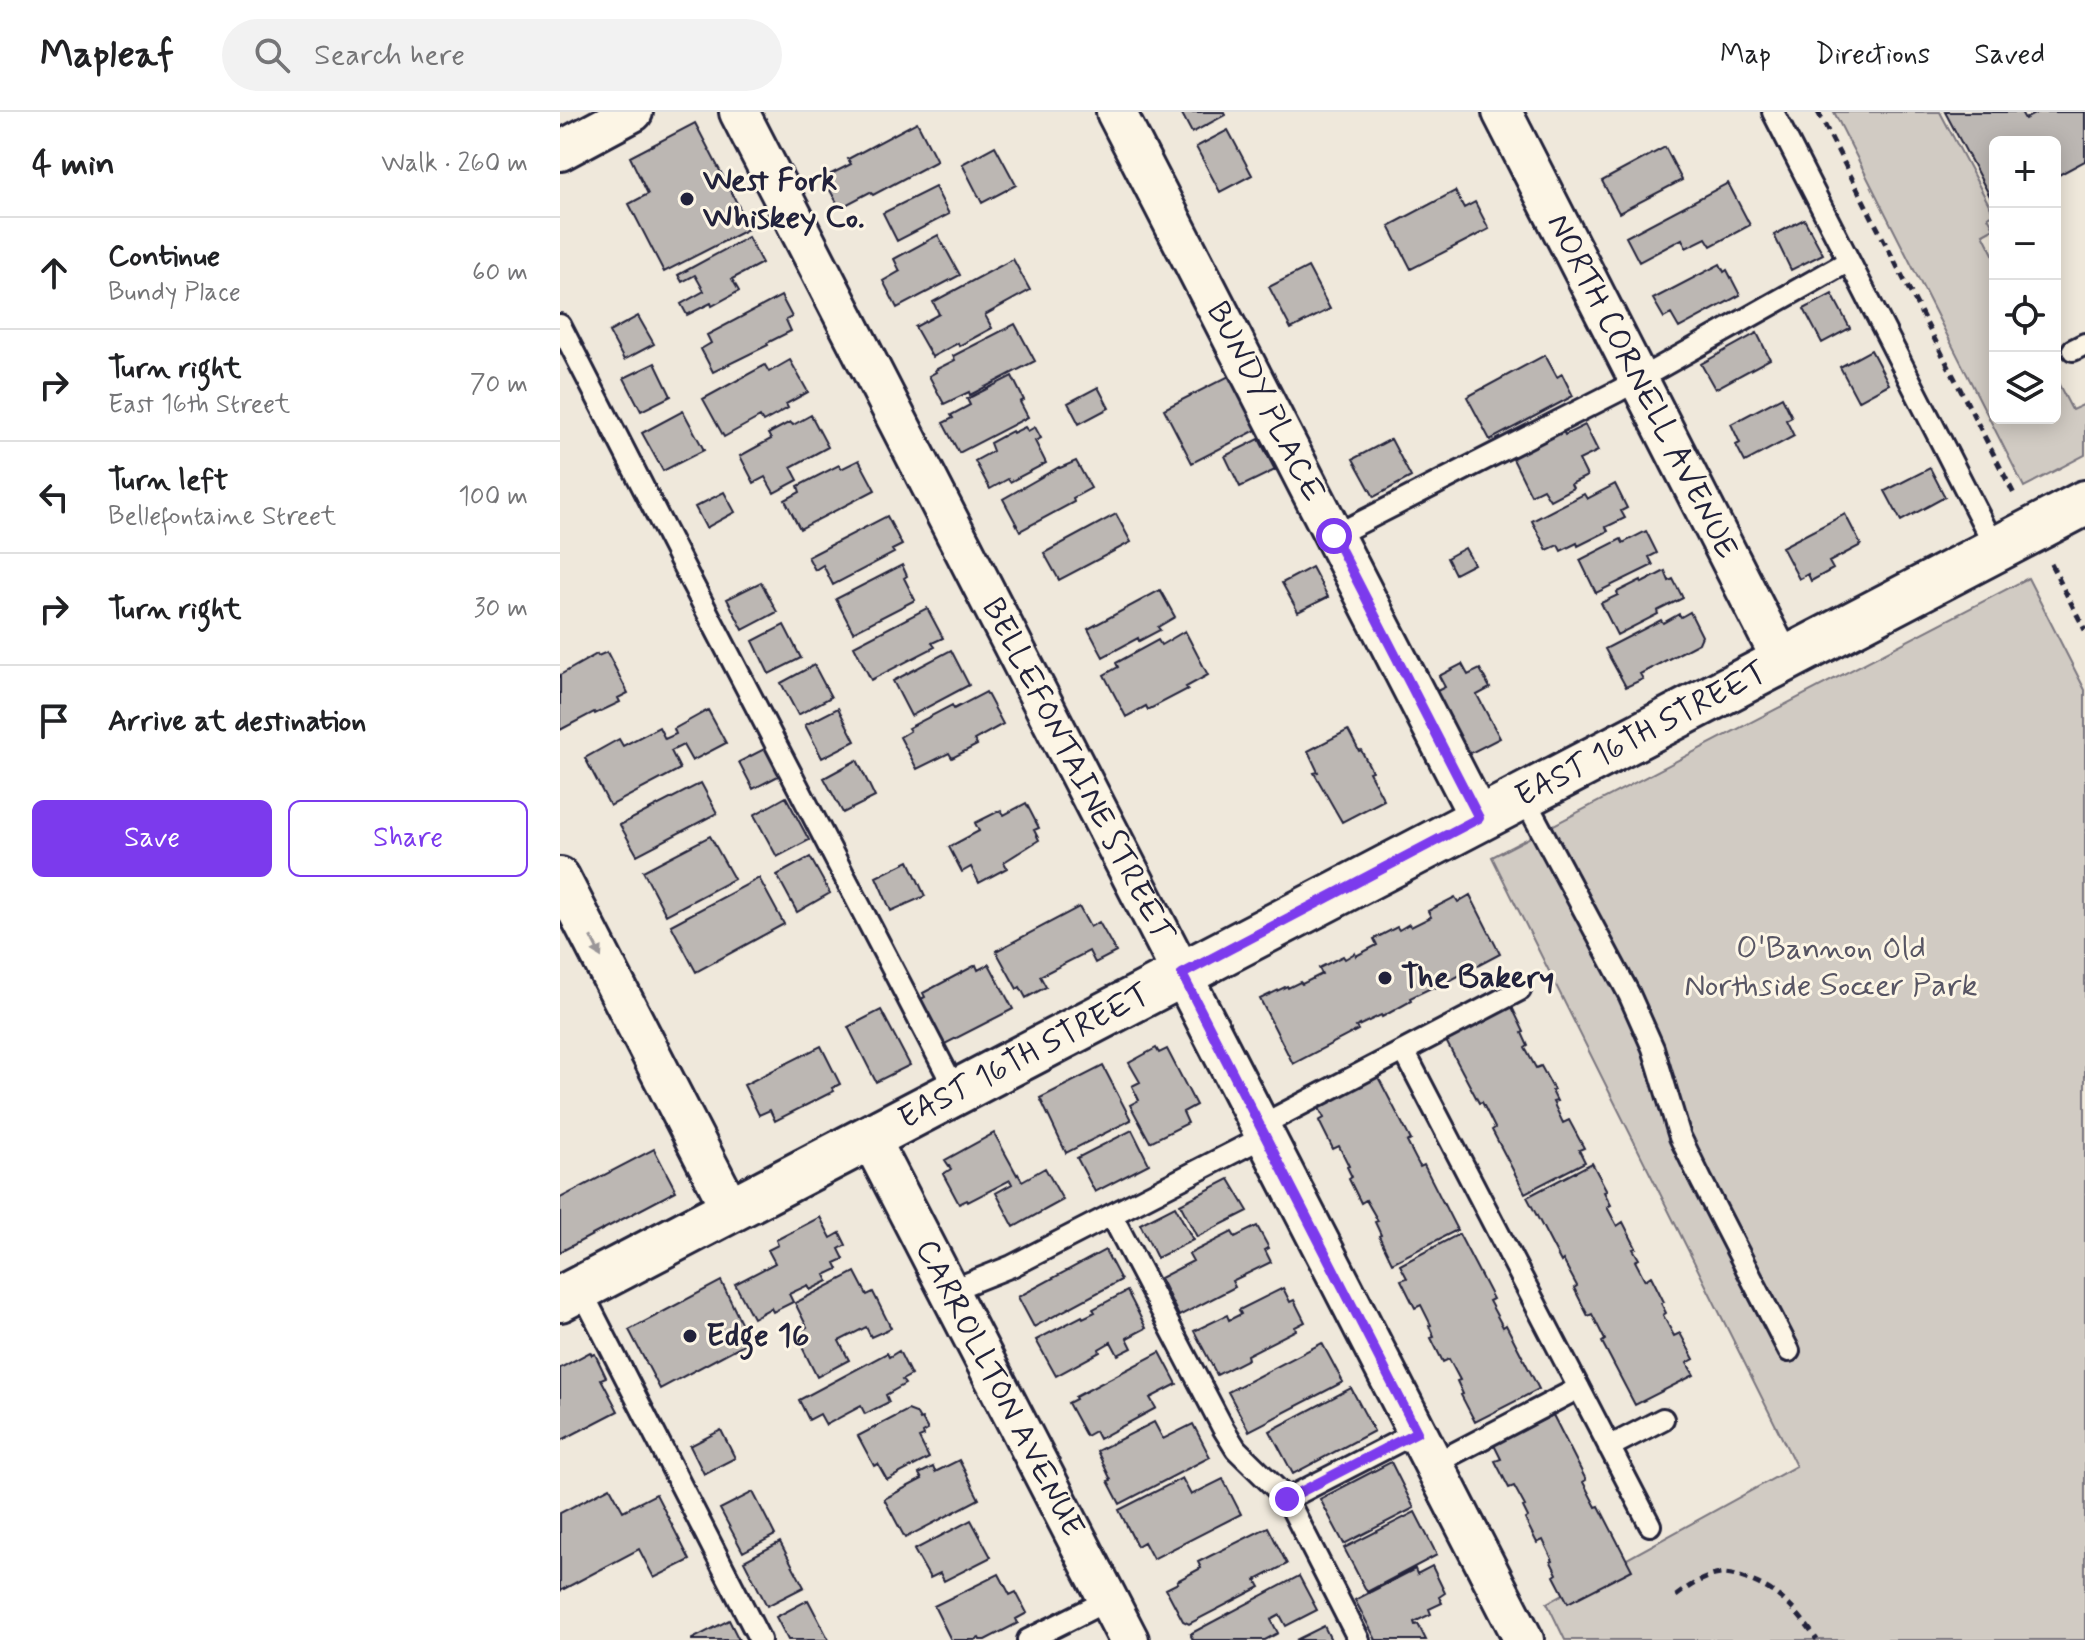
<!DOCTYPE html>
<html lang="en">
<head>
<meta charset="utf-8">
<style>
  :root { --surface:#fff; --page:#f2f2f2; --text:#202124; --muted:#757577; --line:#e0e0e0; --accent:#7c3aed }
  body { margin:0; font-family:Mynerve,sans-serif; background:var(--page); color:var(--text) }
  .controls { position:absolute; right:24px; top:24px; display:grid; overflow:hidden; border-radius:12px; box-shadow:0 4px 20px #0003 }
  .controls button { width:72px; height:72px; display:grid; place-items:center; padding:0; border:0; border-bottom:2px solid var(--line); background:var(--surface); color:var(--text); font:40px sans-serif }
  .stop { position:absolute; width:24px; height:24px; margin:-18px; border:6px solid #7c3aed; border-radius:50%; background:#fff }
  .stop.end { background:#7c3aed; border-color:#fff; box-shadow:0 2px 8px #0008 }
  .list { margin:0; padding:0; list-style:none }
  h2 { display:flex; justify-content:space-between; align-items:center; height:104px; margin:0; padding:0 32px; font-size:34px }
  h2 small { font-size:26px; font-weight:400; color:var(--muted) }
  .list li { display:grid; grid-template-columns:52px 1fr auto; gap:24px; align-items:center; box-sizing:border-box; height:112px; padding:0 32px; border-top:2px solid var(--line) }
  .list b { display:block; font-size:30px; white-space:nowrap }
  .list p { margin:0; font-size:26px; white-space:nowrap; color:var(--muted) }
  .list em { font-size:26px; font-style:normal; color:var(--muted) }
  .actions { display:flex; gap:16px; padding:24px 32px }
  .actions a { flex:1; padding:18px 0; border:2px solid var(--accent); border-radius:12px; text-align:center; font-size:28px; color:var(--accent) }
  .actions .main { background:var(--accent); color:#fff }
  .icon { flex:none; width:44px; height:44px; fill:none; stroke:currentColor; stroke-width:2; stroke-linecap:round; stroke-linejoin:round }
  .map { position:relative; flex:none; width:1525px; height:1528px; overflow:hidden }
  header { display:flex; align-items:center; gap:48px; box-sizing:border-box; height:112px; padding:0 40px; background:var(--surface); border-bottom:2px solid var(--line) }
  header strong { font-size:38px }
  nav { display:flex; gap:44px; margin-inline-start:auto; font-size:28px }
  .search { width:560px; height:72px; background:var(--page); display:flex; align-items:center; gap:20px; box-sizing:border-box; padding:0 28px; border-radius:44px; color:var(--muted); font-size:30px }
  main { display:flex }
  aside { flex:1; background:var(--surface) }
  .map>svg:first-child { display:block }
  .green { fill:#d1cbc3; stroke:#7a767f; stroke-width:2 }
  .building { fill:#bcb7b3; stroke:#22223b; stroke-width:2 }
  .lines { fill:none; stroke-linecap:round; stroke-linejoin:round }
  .service-casing { stroke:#22223b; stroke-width:26 }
  .minor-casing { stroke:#22223b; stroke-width:44 }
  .secondary-casing { stroke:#22223b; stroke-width:50 }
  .path { stroke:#22223b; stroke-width:5; stroke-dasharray:8 6; stroke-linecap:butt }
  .service { stroke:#fcf5e5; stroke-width:20 }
  .minor { stroke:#fcf5e5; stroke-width:38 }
  .secondary { stroke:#fcf5e5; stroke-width:44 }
  .oneway { fill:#9a9698 }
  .route { stroke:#7c3aed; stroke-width:10 }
  .poi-dot { fill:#22223b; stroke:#fcf5e5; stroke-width:3 }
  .labels { text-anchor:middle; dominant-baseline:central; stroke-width:6; stroke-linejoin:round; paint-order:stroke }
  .poi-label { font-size:32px; font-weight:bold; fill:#22223b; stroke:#fcf5e5; text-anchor:start }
  .street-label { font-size:32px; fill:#22223b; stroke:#fcf5e5 }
  .park-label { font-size:32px; fill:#575564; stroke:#fcf5e5 }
</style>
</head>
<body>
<header>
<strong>Mapleaf</strong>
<div class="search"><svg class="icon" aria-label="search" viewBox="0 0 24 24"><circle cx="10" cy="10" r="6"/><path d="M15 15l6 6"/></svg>Search here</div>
<nav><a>Map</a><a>Directions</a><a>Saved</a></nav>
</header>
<main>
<aside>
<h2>4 min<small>Walk · 260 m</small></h2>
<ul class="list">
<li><svg class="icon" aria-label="ahead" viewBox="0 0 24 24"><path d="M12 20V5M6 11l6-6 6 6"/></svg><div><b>Continue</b><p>Bundy Place</p></div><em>60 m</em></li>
<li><svg class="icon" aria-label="right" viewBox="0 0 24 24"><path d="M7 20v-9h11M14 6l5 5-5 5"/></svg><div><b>Turn right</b><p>East 16th Street</p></div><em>70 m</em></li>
<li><svg class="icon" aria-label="left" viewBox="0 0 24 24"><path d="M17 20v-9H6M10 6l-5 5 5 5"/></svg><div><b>Turn left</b><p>Bellefontaine Street</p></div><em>100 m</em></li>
<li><svg class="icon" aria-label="right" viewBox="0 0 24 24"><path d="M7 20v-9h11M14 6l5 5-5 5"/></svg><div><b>Turn right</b></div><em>30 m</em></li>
<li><svg class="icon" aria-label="arrive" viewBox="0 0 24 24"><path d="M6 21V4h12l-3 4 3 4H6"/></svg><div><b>Arrive at destination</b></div></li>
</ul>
<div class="actions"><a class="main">Save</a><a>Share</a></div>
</aside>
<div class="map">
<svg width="1525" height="1528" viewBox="0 0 1525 1528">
  <rect width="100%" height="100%" fill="#efe8db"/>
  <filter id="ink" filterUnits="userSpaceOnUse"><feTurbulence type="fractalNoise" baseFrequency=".0125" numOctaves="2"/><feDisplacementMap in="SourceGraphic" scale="16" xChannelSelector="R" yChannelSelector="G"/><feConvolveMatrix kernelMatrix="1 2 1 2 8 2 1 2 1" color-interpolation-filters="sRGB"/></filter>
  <g filter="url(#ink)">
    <!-- green -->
    <path class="green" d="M1274 0H1380L1434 102 1428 105 1434 116 1423 122 1435 146V306H1495V265L1512 298 1525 292V343L1464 375Z
      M1468 466 1525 578V1528H1005L987 1491 1236 1354 932 745Z"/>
    <!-- building -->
    <path class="building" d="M621 0H664L665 3 632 21Z
      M1385 0H1461L1465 7 1478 0H1525V49L1495 65V30H1435V89L1433 90Z
      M357 10 377 49 313 83 310 80 280 96 263 66 291 52 288 47Z
      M135 11 190 116 104 160 69 92 88 82 70 45Z
      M668 18 692 63 660 80 636 35Z
      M435 34 456 73 422 91 402 52Z
      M1105 35 1122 68 1059 101 1042 69Z
      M1168 71 1190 113 1151 134 1146 126 1126 136 1122 127 1079 150 1066 125Z
      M375 75 389 102 337 129 323 101Z
      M895 79 904 96 915 90 929 117 851 157 829 114Z
      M1244 107 1263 142 1231 158 1214 123Z
      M378 123 400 163 337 196 323 169 340 159 334 147Z
      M188 125 202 151 172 167 179 179 152 194 151 191 127 203 121 192 144 179 135 163 122 170 118 163Z
      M453 147 470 178 425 203 432 216 399 234 398 231 372 245 355 215 379 202 373 190Z
      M1160 152 1164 160 1167 158 1180 183 1119 216 1111 202 1104 206 1093 187Z
      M748 155 770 197 731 217 709 175Z
      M1272 182 1290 216 1262 231 1244 197Z
      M221 184 232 205 226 208 231 219 207 231 208 233 153 260 141 237 151 231 147 223Z
      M78 204 94 232 64 248 49 220Z
      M455 212 475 249 410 283 409 280 384 292 369 264 376 260 375 258 395 248 393 244Z
      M1197 221 1210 247 1155 277 1141 252Z
      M1311 238 1329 272 1298 289 1280 255Z
      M985 243 997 265 1002 262 1013 284 930 328 907 285Z
      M230 248 248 280 226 292 228 296 203 310 200 305 164 325 143 287 205 253 209 260Z
      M95 251 111 284 81 299 64 266Z
      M673 262 700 316 632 351 604 297Z
      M452 264 464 288 460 290 468 305 399 341 383 311 393 306 391 303 410 293 407 287Z
      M538 275 549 296 519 312 508 291Z
      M1222 285 1232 305 1226 308 1234 324 1185 350 1176 333 1180 331 1171 312Z
      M123 299 144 338 103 359 82 321Z
      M251 303 268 335 231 355 238 368 214 381 205 365 194 371 180 344 211 327 208 322 230 310 233 313Z
      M1025 313 1038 339 1019 348 1027 364 1011 372 1013 376 990 388 983 377 971 383 952 345 1002 317 1005 323Z
      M465 315 468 319 475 315 481 326 475 329 486 351 450 370 448 367 430 377 415 349 433 339 430 331 452 319 453 321Z
      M699 327 715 358 680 375 665 344Z
      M831 327 851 365 814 385 793 347Z
      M299 348 315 378 240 417 225 388 240 380 238 374 279 353 281 357Z
      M516 349 531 376 513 386 514 390 460 419 443 387 499 355 500 356Z
      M1370 356 1385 385 1341 409 1325 379Z
      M1055 372 1067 396 1061 399 1065 406 1046 415 1048 419 1018 434 1017 431 1001 439 998 433 987 438 972 409 1024 382 1027 387Z
      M164 380 175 400 146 416 135 395Z
      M556 402 571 430 499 468 484 441Z
      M1285 402 1301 433 1269 450 1273 457 1251 469 1248 462 1239 467 1222 435Z
      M327 404 342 433 332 438 334 441 273 473 263 453 255 458 248 445Z
      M1086 419 1097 441 1089 445 1093 453 1036 481 1020 448 1061 427 1063 431Z
      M905 436 914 452 895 462 887 446Z
      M342 453 347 464 344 466 355 488 293 520 276 487Z
      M752 455 768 485 738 500 722 471Z
      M1105 459 1109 469 1113 467 1123 486 1097 499 1098 502 1057 523 1041 491 1058 483 1057 480 1081 468 1082 471Z
      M201 470 217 500 183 518 167 487Z
      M600 478 615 505 598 515 600 518 579 529 578 526 543 545 528 517Z
      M367 496 383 526 372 531 375 535 311 568 294 534Z
      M1130 500 1142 524 1139 531 1080 562 1083 567 1066 575 1045 537 1101 508 1103 511 1119 502 1121 505Z
      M224 513 241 546 209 562 193 529Z
      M625 519 648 563 626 575 628 577 588 598 586 594 566 605 544 563 558 555 556 551 598 528 601 533Z
      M391 538 409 573 351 604 333 569Z
      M47 540 68 581 58 586 60 590 35 602 34 600 0 618V563L37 542 38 544Z
      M902 552 908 563 920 557 930 576 917 583 940 626 907 643 871 582 885 575 879 564Z
      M254 553 271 585 238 603 221 571Z
      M426 580 443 612 414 628 417 633 392 646 389 641 357 657 340 625 350 619 348 616 392 593 394 597Z
      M278 596 295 629 262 646 245 613Z
      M148 598 166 631 132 649 123 633 111 639 120 657 50 694 25 646 59 627 63 634 99 615 105 627 116 622 114 617Z
      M788 618 799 639 801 638 812 659 809 660 824 688 782 710 754 661 758 660 748 639Z
      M210 634 224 661 193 677 179 650Z
      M297 648 315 685 283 701 264 666Z
      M141 671 157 701 77 743 60 713Z
      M226 685 249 728 217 745 194 703Z
      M466 691 479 716 474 718 479 728 444 750 447 756 419 771 411 755 402 760 389 735 419 719 415 711 441 698 444 703Z
      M150 724 174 767 106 803 83 759Z
      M250 745 270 781 237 800 217 763Z
      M349 749 365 784 331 799 316 765Z
      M199 766 224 812 136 860 111 813Z
      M910 783 940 842 876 876 875 874 850 886 851 889 822 905 821 903 796 915 798 918 733 952 700 887 727 874 728 876 740 870 742 872 762 862 759 856 783 844 785 847 795 841 796 844 817 833 814 827 837 815 839 818 849 812 851 815 871 805 868 799 895 785 898 790Z
      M519 795 530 815 539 810 556 840 535 851 529 839 480 864 486 875 466 886 460 875 457 877 436 839Z
      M429 852 453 897 381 934 357 889 365 885 363 881 416 853 418 858Z
      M951 893 964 920 962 921 968 934 965 936 976 956 981 954 994 978 992 979 997 989 993 990 1003 1011 1009 1008 1024 1036 1019 1038 1025 1050 965 1081 932 1018 935 1016 922 990 919 991 885 927Z
      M321 898 350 953 316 970 288 915Z
      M261 934 280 972 272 976 274 979 215 1009 210 998 199 1003 184 973Z
      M596 936 599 941 607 937 636 993 623 1000 628 1011 590 1030 570 993 579 988 572 974 580 970 569 951Z
      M543 954 571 1008 506 1041 480 986Z
      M817 963 851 1028 847 1030 860 1055 864 1053 897 1118 832 1151 819 1124 821 1123 815 1110 818 1109 806 1088 801 1091 789 1067 792 1065 787 1055 789 1054 779 1034 773 1037 759 1009 764 1006 758 994Z
      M572 1018 589 1052 535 1080 517 1046Z
      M434 1021 457 1063 458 1062 462 1069 485 1056 503 1088 454 1115 436 1081 452 1072 450 1068 408 1090 407 1088 399 1092 383 1062 391 1057 385 1048Z
      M94 1037 116 1079 0 1140V1086Z
      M1032 1051 1047 1079 1044 1080 1051 1093 1047 1095 1057 1114 1063 1110 1076 1136 1073 1137 1079 1147 1075 1149 1085 1168 1091 1164 1104 1190 1101 1191 1106 1201 1103 1203 1114 1224 1120 1221 1134 1247 1127 1251 1134 1263 1075 1293 1042 1230 1045 1228 1032 1202 1028 1204 1014 1176 1017 1174 1003 1148 1001 1150 967 1085Z
      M669 1067 688 1099 637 1125 620 1092Z
      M615 1094 633 1128 597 1146 580 1112Z
      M260 1105 271 1126 280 1121 286 1133 279 1137 284 1147 275 1151 278 1157 265 1163 268 1169 250 1178 248 1173 229 1182 233 1190 213 1200 211 1196 193 1206 175 1172 215 1151 208 1138 218 1133 216 1128Z
      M697 1114 709 1136 705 1138 711 1150 672 1169 675 1175 619 1204 600 1166 633 1149 629 1142 672 1120 675 1125Z
      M899 1122 933 1187 929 1189 943 1215 946 1213 979 1277 915 1310 901 1283 903 1282 897 1269 900 1268 889 1247 883 1250 871 1226 874 1225 869 1214 871 1213 861 1193 855 1196 841 1168 847 1166 840 1153Z
      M545 1138 561 1168 474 1215 458 1185Z
      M295 1160 307 1183 313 1180 331 1216 311 1225 306 1215 279 1229 289 1248 257 1265 235 1221 247 1215 235 1191Z
      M161 1169 190 1229 100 1277 69 1218Z
      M723 1176 730 1190 734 1188 745 1210 735 1215 736 1218 687 1243 688 1247 657 1263 634 1219 667 1203 669 1208 681 1202 679 1198Z
      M567 1179 586 1216 567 1226 572 1236 558 1243 551 1230 539 1237 540 1240 496 1264 476 1228 522 1204 523 1206 535 1200 533 1197Z
      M762 1231 783 1270 689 1319 668 1280Z
      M339 1239 351 1263 342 1268 345 1272 326 1283 329 1290 305 1302 301 1294 266 1313 260 1302 249 1308 239 1288 327 1241 329 1245Z
      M30 1240 32 1243 35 1242 46 1265 41 1267 58 1299 0 1329V1256Z
      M600 1240 617 1272 590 1286 596 1296 539 1327 535 1319 526 1324 508 1291 516 1287 515 1285Z
      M791 1276 814 1319 733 1362 710 1319Z
      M348 1298 356 1301 360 1308 362 1307 368 1318 363 1321 364 1324 359 1326 369 1346 327 1368 318 1352 314 1354 298 1324Z
      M993 1303 1026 1368 1023 1370 1036 1395 1039 1394 1072 1458 1008 1491 994 1464 997 1462 991 1450 993 1449 983 1428 977 1431 965 1407 968 1405 963 1395 965 1394 954 1374 949 1376 935 1349 941 1347 934 1333Z
      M594 1310 603 1327 633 1312 650 1345 560 1392 548 1369 551 1368 537 1339Z
      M161 1318 175 1346 144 1362 130 1334Z
      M399 1348 419 1387 345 1426 324 1387 362 1367 359 1362 373 1355 375 1360Z
      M831 1350 854 1396 784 1432 760 1387Z
      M622 1366 631 1383 663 1367 681 1402 593 1447 584 1430 577 1434 559 1398Z
      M50 1375 63 1399 96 1382 130 1448 94 1466 79 1437 0 1479V1401Z
      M193 1380 215 1423 183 1440 160 1397Z
      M855 1400 877 1443 807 1480 784 1436Z
      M411 1408 431 1445 384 1469 380 1461 370 1466 354 1438Z
      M708 1415 727 1452 696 1468 700 1475 629 1512 623 1509 606 1477 618 1471 617 1469 641 1456 638 1450Z
      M220 1430 244 1475 207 1494 184 1449Z
      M872 1454 885 1481 879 1485 882 1491 869 1497 871 1502 854 1510 855 1513 858 1512 866 1528H816L795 1488 855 1457 857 1462Z
      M439 1462 450 1483 456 1480 467 1501 456 1507 458 1511 425 1528H420L419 1526 415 1528H391L374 1494Z
      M739 1464 757 1498 726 1514 720 1503 711 1508 718 1521 705 1528H633L630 1522Z
      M248 1488 269 1528H228L216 1505Z
      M169 1508 179 1528H132V1527Z
      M764 1514 771 1528H736Z"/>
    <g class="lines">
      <defs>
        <path id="service" d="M1213 0 1436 437
          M0 213 132 471 396 979
          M1513 238 1525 232
          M774 424 1058 279 1289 149
          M963 684 1069 882 1093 936 1120 1025 1141 1068 1229 1239
          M844 939 1090 1413
          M700 1014 960 878
          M552 1104 663 1316 676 1337 727 1387 799 1528
          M20 1176 200 1528
          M389 1179 452 1154 705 1024
          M1049 1335 1103 1307
          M874 1352 1019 1276
          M727 1387 857 1320
          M468 1528 548 1488"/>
        <g id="minor">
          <path id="s1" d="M179 0 964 1528"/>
          <path id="s2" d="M556 0 919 706"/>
          <path id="s3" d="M942 0 1222 549"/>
          <path d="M0 39 73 0"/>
          <path d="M0 765 170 1096"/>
          <path id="s4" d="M309 1024 569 1528"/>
        </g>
        <g id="secondary">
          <path id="s5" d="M0 1187 1525 391"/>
        </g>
      </defs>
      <!-- service casing -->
      <use href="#service" class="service-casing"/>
      <!-- minor casing -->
      <use href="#minor" class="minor-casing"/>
      <!-- secondary casing -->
      <use href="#secondary" class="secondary-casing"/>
      <!-- path -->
      <path class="path" d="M1258 0 1456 386
        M1491 452 1525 518
        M1116 1484C1129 1474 1144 1464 1161 1462 1170 1462 1178 1464 1186 1467 1219 1478 1238 1500 1257 1528"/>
      <!-- service -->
      <use href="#service" class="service"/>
      <!-- minor -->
      <use href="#minor" class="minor"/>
      <!-- secondary -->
      <use href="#secondary" class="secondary"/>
    </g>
    <!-- one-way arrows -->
    <defs><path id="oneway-solid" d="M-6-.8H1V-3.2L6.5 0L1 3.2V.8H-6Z" transform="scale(2)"/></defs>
    <use class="oneway" href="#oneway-solid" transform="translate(36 835) rotate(63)"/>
  </g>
  <g class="lines" filter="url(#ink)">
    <!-- route -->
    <path class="route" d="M727 1387 857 1320 622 862 919 706 774 424"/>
  </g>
  <!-- markers -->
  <g class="poi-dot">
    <circle cx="127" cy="87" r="8"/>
    <circle cx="825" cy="866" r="8"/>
    <circle cx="130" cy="1224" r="8"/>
  </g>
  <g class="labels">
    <!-- poi labels -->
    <g class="poi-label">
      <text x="143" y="69">West Fork<tspan x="143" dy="37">Whiskey Co.</tspan></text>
      <text x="841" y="866">The Bakery</text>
      <text x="146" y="1224">Edge 16</text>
    </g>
    <!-- street labels -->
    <g class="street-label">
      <text stroke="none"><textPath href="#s3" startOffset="308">NORTH CORNELL AVENUE</textPath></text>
      <text stroke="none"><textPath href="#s2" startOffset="326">BUNDY PLACE</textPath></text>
      <text stroke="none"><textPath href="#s5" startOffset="1220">EAST 16TH STREET</textPath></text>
      <text stroke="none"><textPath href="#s1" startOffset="740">BELLEFONTAINE STREET</textPath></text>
      <text stroke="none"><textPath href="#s5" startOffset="524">EAST 16TH STREET</textPath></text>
      <text stroke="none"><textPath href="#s4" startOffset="284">CARROLLTON AVENUE</textPath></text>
    </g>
    <!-- park labels -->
    <g class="park-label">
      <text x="1271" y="837">O'Bannon Old<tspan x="1271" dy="37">Northside Soccer Park</tspan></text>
    </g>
  </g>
</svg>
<div class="controls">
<button>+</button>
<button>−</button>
<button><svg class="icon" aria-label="locate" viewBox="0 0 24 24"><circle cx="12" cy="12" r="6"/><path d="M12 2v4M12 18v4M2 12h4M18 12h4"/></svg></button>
<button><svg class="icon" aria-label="layers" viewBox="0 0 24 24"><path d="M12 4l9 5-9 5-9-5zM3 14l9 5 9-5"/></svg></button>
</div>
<div class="stop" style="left:774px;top:424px"></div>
<div class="stop end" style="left:727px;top:1387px"></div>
</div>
</main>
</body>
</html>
